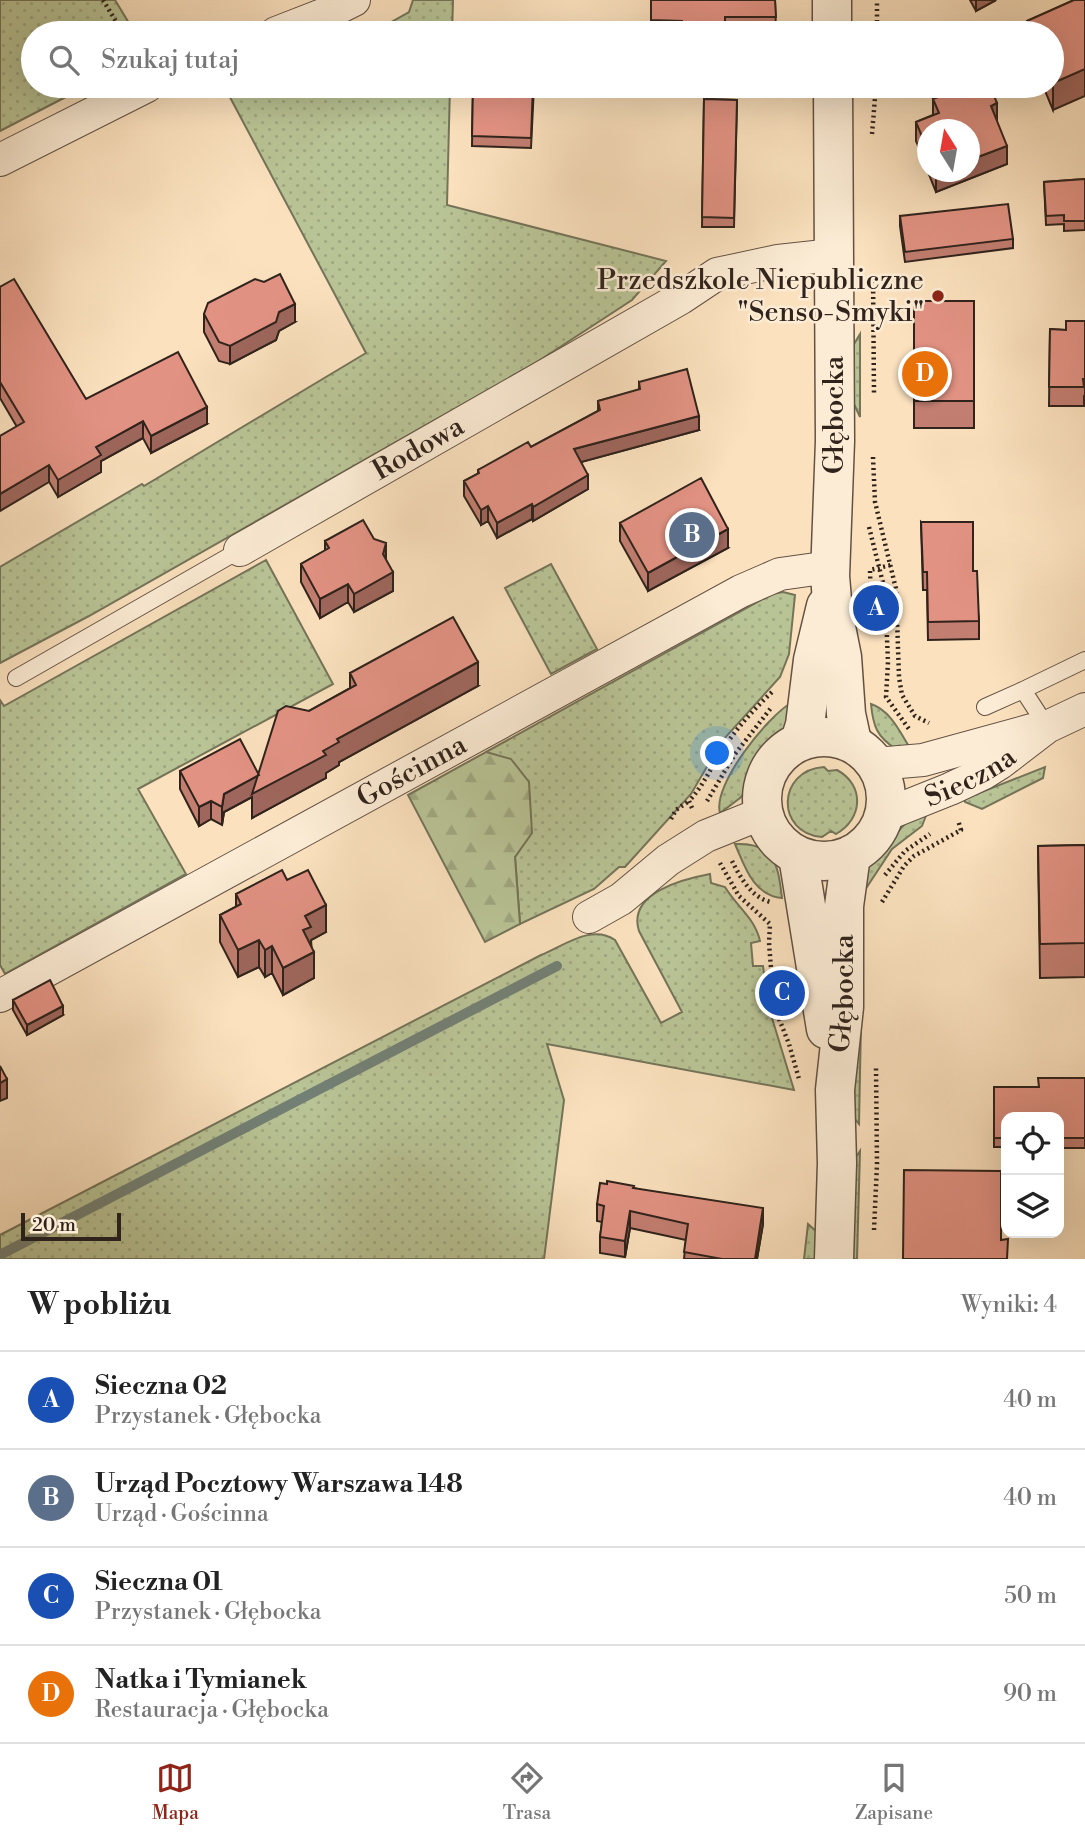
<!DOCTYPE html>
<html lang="pl">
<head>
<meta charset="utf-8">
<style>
  :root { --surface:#fff; --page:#f2f2f2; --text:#222; --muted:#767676; --line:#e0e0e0; --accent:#8f2418 }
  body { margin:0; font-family:"Libre Bodoni",serif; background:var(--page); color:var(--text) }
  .controls { position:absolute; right:21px; bottom:21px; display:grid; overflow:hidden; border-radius:14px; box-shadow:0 7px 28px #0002 }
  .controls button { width:63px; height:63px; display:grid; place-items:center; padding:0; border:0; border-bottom:2px solid var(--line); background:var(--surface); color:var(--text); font:35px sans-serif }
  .compass { position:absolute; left:917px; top:119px; width:63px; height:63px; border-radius:50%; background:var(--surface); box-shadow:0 7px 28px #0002; rotate:349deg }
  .scale { position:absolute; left:21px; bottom:18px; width:100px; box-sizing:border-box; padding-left:7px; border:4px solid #30231c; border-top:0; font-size:19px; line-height:24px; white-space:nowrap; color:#30231c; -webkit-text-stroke:5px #fcecd5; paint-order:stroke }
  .you { position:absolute; left:718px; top:754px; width:24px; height:24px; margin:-18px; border:5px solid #fff; border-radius:50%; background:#1a73e8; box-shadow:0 0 0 10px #1a73e833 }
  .badge { display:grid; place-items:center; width:46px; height:46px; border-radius:50%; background:var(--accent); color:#fff; font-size:23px; font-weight:700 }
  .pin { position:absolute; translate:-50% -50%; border:4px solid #fff; box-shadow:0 2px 7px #0006 }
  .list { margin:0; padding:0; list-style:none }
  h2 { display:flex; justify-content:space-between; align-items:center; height:91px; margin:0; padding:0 28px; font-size:30px }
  h2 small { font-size:23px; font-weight:400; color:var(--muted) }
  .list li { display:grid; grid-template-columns:46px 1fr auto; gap:21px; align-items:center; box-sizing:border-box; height:98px; padding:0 28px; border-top:2px solid var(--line) }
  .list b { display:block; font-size:26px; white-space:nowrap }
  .list p { margin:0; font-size:23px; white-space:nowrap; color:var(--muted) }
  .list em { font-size:23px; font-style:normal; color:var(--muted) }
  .icon { flex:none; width:38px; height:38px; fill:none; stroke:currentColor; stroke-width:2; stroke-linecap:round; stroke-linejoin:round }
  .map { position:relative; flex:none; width:1085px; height:1259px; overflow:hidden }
  .search { position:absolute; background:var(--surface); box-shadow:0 7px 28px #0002; left:21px; right:21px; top:21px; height:77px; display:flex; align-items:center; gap:18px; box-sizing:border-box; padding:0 24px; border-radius:38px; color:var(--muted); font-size:26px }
  .sheet { height:483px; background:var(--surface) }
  nav { display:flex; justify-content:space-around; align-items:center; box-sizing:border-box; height:98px; border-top:2px solid var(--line); background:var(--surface); font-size:19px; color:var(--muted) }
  nav a { display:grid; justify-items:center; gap:4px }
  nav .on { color:var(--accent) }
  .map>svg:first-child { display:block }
  .grass { fill:url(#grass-dots); stroke:#747459; stroke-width:2 }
  .forest { fill:url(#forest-firs); stroke:#747459; stroke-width:2 }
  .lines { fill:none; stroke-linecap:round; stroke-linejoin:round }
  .stream { stroke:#738075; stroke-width:10 }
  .service-casing { stroke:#635244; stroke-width:18 }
  .minor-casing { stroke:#635244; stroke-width:34 }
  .tertiary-casing { stroke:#635244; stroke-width:41 }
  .path { stroke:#30231c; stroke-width:4.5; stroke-dasharray:2 3.5; stroke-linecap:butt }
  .service { stroke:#fcecd5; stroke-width:16 }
  .minor { stroke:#fcecd5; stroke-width:32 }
  .tertiary { stroke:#fcecd5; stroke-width:38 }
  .wall { fill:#c27e71; stroke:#30231c; stroke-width:2 }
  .shaded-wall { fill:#9e665c; stroke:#30231c; stroke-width:2 }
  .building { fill:#e29283; stroke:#30231c; stroke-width:2 }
  .poi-dot { fill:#8f2418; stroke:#fcecd5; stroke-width:2.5 }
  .labels { text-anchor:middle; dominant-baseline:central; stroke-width:5; stroke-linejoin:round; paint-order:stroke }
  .poi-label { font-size:28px; fill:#30231c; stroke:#fcecd5; text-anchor:end }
  .street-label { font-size:28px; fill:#30231c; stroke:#fcecd5 }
</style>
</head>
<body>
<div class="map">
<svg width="1085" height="1259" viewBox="0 0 1085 1259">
  <defs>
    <pattern id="grass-dots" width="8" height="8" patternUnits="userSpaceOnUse" patternTransform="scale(1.75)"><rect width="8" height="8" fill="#b9c496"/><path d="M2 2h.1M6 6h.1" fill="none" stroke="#9fa881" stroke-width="1.8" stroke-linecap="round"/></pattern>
    <pattern id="forest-firs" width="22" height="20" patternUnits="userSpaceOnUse" patternTransform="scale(1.75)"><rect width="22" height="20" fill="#b9c496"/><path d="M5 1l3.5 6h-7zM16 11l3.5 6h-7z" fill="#9fa881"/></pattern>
  </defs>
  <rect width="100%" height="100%" fill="#fbe1be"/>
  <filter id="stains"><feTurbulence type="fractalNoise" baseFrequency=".00286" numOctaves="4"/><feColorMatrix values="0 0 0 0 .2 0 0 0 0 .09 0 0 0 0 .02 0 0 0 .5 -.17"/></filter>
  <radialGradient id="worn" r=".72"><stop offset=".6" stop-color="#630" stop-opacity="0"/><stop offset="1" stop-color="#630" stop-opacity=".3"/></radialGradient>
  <!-- grass -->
  <path class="grass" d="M0 0H115L135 33H33V86H87L0 131Z
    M413 0H453L452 33H350L370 28 377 30 409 12Z
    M224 86H450L447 205 666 261 632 300 537 362 89 616 0 663V567L142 484 144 486 366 353Z
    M860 334V417L854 404V344Z
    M266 560 333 684 138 789 186 874 5 974 0 965V700L4 706Z
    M551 564 597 649 551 674 505 588Z
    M783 592 795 595 789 654 780 677 722 741 691 794 625 867H619L594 889 520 924 515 857 532 832 486 752 772 594Z
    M791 703 786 732 759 763 748 788 740 798 720 813C712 785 768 716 791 703Z
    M871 704C890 710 900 732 910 748L896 749C877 737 873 726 871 704Z
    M824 767 828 771 837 770C865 785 863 819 836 834L831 831 822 837C775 833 777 770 824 767Z
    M1045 767 1043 778 982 809 965 802 964 799Z
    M927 813 922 826 892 849 861 896 865 870 901 828 908 821Z
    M735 844C775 842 778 865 782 898 753 895 745 867 735 844Z
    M710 874 711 883 725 887C737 907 755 918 760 941L751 943 753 966H763L768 1005 794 1090 547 1044 564 1100 544 1259H0V1235L541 955C565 945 592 924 615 940L661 1023 682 1012 639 931C627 893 683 879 710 874Z
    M861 1023 859 1124 855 1119 853 1045Z
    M860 1151 857 1259H850L856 1157Z
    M808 1224 818 1233 815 1259H804Z"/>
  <!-- forest -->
  <path class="forest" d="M486 752 511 759 529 782 532 833 515 857 520 924 485 942 408 795Z"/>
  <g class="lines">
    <!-- stream -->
    <path class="stream" d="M0 1255 557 966"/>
    <defs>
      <path id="service" d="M16 678 240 550
        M985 707 1023 690
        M1047 727 1023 690 1085 660"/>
      <g id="minor">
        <path d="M276 33 330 12 354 0"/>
        <path d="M0 160 147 86"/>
        <path id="s1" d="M240 550 681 298 717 274 778 261 833 255"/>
        <path d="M876 764 923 760 1032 730"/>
        <path id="s2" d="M885 815 950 789 984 773 1000 763 1047 727 1085 709"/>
        <path d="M589 917 621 899 668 860 706 836 763 813"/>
        <path id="s3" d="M0 996 741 591 780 574 830 567"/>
      </g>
      <g id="tertiary">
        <path d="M832 0V33"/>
        <path d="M833 86 835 441 830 576 833 612 842 657 846 714 852 742"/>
        <circle cx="824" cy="799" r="62"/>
        <path d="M800 741 805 725 813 660 826 606"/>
        <path d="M798 856 826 1029"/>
        <path id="s4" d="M834 1259 837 1163 835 1090 844 1007V906L851 855"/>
      </g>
    </defs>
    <!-- service casing -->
    <use href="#service" class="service-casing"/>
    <!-- minor casing -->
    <use href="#minor" class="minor-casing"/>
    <!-- tertiary casing -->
    <use href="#tertiary" class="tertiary-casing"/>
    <!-- path -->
    <path class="path" d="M103 0 123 33
      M877 33V0
      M872 134 876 86
      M873 275 874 393
      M873 457 875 502 896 589 899 677 902 695 915 716 929 723
      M869 527 885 591 888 662 886 697 909 729
      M871 606 870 570 891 565
      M707 801 735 754 771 708
      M692 808 689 801C702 787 709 772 719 755 734 731 752 711 772 692
      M671 819 676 810 689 801
      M732 861C740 877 751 897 770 902
      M720 863 739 896 770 924 769 943 774 1006 789 1044 799 1079
      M885 875 905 851 930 834
      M882 902 904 866 914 856 961 830 958 820
      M874 1230 877 1164 876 1067"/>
    <!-- service -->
    <use href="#service" class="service"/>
    <!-- minor -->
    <use href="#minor" class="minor"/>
    <!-- tertiary -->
    <use href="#tertiary" class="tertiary"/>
  </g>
  <!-- wall -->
  <path class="wall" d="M651 0H775L776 30 725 31V33H651Z
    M970 0H996L976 11Z
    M1074 0 1053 110 1043 86H1052V33H1027V21Z
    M473 86H534L531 148 472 146Z
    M679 86H725V89L679 90Z
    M704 99 737 100 734 227H702Z
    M933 99 997 122 1007 164 936 192 928 172H970L928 130V169L916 141V122L933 115Z
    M1085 179V230L1064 231V224L1046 225 1044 182Z
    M900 216 1013 239V248L905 262 900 226Z
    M0 287 86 399 207 424 151 453 143 438 101 461V472L58 497 0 398Z
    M914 301H974V428H914Z
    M204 314 295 322 279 331 276 340 230 364 219 361 204 332Z
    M1085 321V398L1084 397V406H1049L1050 329 1066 330Z
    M639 382 699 430 581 462 588 489 533 521 532 519 497 538 488 521 481 525 464 496V481L478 474V470L531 447 598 411V401L639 390Z
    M921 522 973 571 979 621V639L928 640 927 590H923Z
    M620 523 728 548 648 591 620 541Z
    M325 541 386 561 393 591 354 612 348 602 320 618 301 582V564L325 551Z
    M350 673 478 686 339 762V765L326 773V778L252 818V797L224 812 222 825 211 819 199 826 180 789V771L259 774 309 711 350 688Z
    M1085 845V977L1040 978 1038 846Z
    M287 880 326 932 311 940 314 978 283 995 272 973 265 977 259 967 238 977 220 942V915L236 907V894Z
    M13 1000 63 1015 27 1035 13 1010Z
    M1085 1078V1148H1059V1117H1006V1147H994V1087H1038Z
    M634 1188 763 1224 757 1259H684L686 1240 630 1228 625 1257 600 1253V1237L602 1222 597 1221V1204Z"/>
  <!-- shaded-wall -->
  <path class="shaded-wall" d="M976 0H996L976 11Z
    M1085 69V96L1053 110V83Z
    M997 103V122L991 106Z
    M1007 146V164L936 192V173L941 172H970V160Z
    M295 304V322L279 331 276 340 230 364V346L279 312Z
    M207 407V424L151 453V436Z
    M699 416V430L574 464V449Z
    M143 421V438L101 461V472L58 497V480L96 447Z
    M49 465V482L0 511V494Z
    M588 475V489L533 521V507Z
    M532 504V519L497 538V523Z
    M488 506V521L481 525V510Z
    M728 529V548L648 591V573Z
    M386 543V561L383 554Z
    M393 572V591L354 612V594Z
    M348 584V602L320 618V599Z
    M478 662V686L339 762V765L326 773V778L252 818V797L224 812 222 825V807L224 794 259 775 323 751 337 739Z
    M211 801V819L199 826V807Z
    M326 905V932L311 940V953L303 930 305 916Z
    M259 940V967L238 977V950Z
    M272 946V973L265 977V950Z
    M314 952V978L283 995V968Z
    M63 1006V1015L27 1035V1025Z
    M7 1079V1098L0 1101V1083Z
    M763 1208V1224L757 1259H755Z
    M630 1211V1228L625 1257V1241Z"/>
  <!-- building -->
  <path class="building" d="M651 0H775L776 17H725V33H682V21L651 20Z
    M1074 0H1085V69L1053 83 1052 80V33H1032L1027 21Z
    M473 86H533L531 138 472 136Z
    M967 86H990L997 103 991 106 1007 146 970 160V130H928V151L916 122 939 113 933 99Z
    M704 99 737 100 734 218 702 217Z
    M1085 179V221H1064V215L1046 216 1044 182Z
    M1008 204 1013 239 905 252 900 216Z
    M280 274 295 304 279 312 276 322 230 346 219 342 204 314 208 303 255 279 264 282Z
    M14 279 86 399 178 352 207 407 151 436 143 421 96 447 101 455 58 480 49 465 0 494V436L24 422 0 382V287Z
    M914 301H974V401H914Z
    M1066 321H1085V379H1083L1084 387H1049L1050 329 1066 330Z
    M687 369 699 416 574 449 588 475 533 507 532 504 497 523 488 506 481 510 464 481 479 473 478 470 528 442 531 447 600 410 598 401 640 389 639 382Z
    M701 478 728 529 648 573 620 523Z
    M363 520 374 539 386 543 383 554 393 572 354 594 348 584 320 599 301 564 329 548 325 541Z
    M921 522H973V571H977L979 621 928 622 927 572H923Z
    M453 617 478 662 337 739 339 742 323 751 326 755 252 794 278 711 286 706 309 711 356 685 350 673Z
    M240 739 259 775 224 794 222 807 211 801 199 807 180 771Z
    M1085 845V943L1040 944 1038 846Z
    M282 870 287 880 308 870 326 905 305 916 311 927 303 930 314 952 283 968 272 946 265 950 259 940 238 950 220 915 241 904 236 894Z
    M50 980 63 1006 27 1025 13 1000Z
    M0 1066 7 1079 0 1083Z
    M1038 1078H1085V1138H1059V1117H1006V1138H994V1087H1039Z
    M904 1170 1001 1171V1240L1008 1239 1007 1259H903Z
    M607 1181 634 1186 633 1188 763 1208 755 1259H722L684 1252 688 1224 630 1211 625 1241 600 1237 604 1206 597 1204 600 1183 607 1184Z"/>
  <!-- markers -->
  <circle class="poi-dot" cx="938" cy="296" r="7"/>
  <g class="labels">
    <!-- poi labels -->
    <g class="poi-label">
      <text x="924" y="280">Przedszkole Niepubliczne<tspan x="924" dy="32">"Senso-Smyki"</tspan></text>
    </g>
    <!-- street labels -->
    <g class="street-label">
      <text transform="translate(834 415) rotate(-90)">Głębocka</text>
      <text stroke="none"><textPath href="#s1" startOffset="205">Rodowa</textPath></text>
      <text stroke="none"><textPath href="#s3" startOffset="469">Gościnna</textPath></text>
      <text stroke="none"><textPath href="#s2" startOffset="93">Sieczna</textPath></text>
      <text stroke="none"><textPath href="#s4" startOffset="266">Głębocka</textPath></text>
    </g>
  </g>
  <rect width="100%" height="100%" filter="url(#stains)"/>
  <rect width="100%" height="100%" fill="url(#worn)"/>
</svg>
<div class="controls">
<button><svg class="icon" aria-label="locate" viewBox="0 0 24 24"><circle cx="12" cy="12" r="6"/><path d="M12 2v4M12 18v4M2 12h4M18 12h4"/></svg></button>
<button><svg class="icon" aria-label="layers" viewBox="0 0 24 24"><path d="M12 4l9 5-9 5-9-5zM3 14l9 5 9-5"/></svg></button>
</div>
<svg class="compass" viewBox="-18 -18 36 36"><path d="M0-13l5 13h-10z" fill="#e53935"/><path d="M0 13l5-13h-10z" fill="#767676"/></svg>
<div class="scale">20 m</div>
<div class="you"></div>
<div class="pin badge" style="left:876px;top:608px;background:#1a4fb4">A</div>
<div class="pin badge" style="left:692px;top:535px;background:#5c6f8a">B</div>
<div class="pin badge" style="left:782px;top:993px;background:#1a4fb4">C</div>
<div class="pin badge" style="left:925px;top:374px;background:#e8710a">D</div>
<div class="search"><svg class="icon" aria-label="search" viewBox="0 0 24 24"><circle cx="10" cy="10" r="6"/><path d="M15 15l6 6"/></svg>Szukaj tutaj</div>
</div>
<section class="sheet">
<h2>W pobliżu<small>Wyniki: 4</small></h2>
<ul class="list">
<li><span class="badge" style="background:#1a4fb4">A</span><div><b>Sieczna 02</b><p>Przystanek · Głębocka</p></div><em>40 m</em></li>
<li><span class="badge" style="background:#5c6f8a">B</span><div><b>Urząd Pocztowy Warszawa 148</b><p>Urząd · Gościnna</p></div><em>40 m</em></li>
<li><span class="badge" style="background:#1a4fb4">C</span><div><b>Sieczna 01</b><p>Przystanek · Głębocka</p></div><em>50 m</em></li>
<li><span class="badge" style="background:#e8710a">D</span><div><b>Natka i Tymianek</b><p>Restauracja · Głębocka</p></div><em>90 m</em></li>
</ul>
</section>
<nav>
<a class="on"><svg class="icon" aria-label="map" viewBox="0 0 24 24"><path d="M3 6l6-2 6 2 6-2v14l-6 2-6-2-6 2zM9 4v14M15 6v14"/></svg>Mapa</a>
<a><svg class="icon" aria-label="directions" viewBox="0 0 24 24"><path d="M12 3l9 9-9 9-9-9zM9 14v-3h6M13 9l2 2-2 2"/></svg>Trasa</a>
<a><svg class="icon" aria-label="saved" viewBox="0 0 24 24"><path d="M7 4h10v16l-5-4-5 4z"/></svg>Zapisane</a>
</nav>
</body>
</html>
